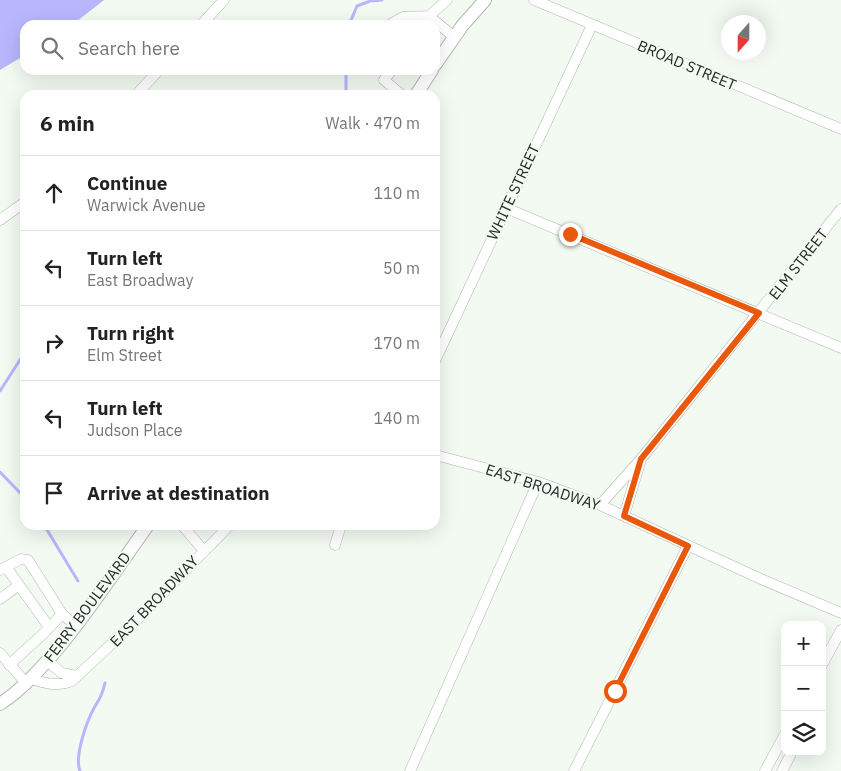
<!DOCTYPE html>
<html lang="en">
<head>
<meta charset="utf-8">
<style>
  :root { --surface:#fff; --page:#f2f2f2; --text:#222; --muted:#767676; --line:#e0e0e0 }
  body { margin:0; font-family:"IBM Plex Sans",sans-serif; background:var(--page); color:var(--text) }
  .controls { position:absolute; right:15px; bottom:15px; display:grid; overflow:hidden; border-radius:10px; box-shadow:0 5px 20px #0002 }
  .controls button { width:45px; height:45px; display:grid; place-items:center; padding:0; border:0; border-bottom:1px solid var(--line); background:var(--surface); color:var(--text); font:25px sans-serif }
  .compass { position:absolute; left:721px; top:15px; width:45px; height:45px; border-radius:50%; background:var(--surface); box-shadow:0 5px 20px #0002; rotate:201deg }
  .stop { position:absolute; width:15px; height:15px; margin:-11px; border:4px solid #ea580c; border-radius:50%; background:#fff }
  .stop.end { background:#ea580c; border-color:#fff; box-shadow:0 1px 5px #0008 }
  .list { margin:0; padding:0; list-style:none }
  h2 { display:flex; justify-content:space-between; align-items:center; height:65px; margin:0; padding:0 20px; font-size:21px }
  h2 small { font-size:16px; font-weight:400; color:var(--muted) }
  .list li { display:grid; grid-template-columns:32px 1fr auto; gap:15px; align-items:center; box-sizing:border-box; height:75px; padding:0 20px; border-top:1px solid var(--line) }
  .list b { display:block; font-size:19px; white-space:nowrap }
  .list p { margin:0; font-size:16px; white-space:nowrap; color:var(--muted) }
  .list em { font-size:16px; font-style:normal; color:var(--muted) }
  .icon { flex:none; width:28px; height:28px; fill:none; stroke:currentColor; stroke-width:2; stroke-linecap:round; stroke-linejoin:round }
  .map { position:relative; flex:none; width:841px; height:771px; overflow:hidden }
  .search { position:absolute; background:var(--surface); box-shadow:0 5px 20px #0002; left:20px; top:20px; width:420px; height:55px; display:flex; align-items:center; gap:12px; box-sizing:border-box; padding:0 18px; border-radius:15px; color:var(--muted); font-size:19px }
  .panel { position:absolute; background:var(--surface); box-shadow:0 5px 20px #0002; left:20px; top:90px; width:420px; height:440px; border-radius:15px }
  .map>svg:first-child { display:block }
  .water { fill:#b8b6fd }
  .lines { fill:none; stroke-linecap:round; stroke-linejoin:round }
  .stream { stroke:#b8b6fd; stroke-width:3 }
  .minor-casing { stroke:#b0b7af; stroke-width:11 }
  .major-casing { stroke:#b0b7af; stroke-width:14 }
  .minor { stroke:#fff; stroke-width:10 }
  .major { stroke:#fff; stroke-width:12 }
  .route { stroke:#ea580c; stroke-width:6 }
  .labels { text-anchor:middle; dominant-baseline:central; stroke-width:4; stroke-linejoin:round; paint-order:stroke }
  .street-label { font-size:15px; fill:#262926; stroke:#f2faf2 }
</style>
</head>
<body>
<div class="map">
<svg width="841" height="771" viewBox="0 0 841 771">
  <rect width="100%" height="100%" fill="#f2faf2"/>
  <!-- water -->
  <path class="water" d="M0 0H104L72 25H25V55L0 70Z"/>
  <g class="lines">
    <!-- stream -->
    <path class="stream" d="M349 25 357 6 370 1 382 0
      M346 95V70
      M0 391 25 352
      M0 472 25 498
      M44 525 78 581
      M80 771C74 756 87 721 94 708 100 698 102 695 105 683"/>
    <defs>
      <path id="minor" d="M447 0 429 16 454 37
        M534 0 841 129
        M201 25 224 0
        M389 25 403 17 429 16
        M392 70 384 80 402 95
        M136 95 159 70
        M506 208 841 348
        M0 220 25 202
        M435 361 592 25
        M435 455 538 482 600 505 761 579 841 613
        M600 505 641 459 841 209
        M624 516 640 463
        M182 525 204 551
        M335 545 341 525
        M6 567 49 627
        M0 570 21 559 28 560 62 614 76 626
        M0 599 19 585
        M0 653 26 683
        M47 661 62 673 77 676
        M9 665 43 634 62 614
        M822 665 841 630
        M30 678C44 684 58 687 72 681L135 622 230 525
        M410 771 538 482
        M574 771 688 546
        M765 771 785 734
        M782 771 792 752"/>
      <path id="major" d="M435 65 462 26 485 0
        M416 95 432 70
        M0 704C23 689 42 667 60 646 92 607 119 566 148 525"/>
    </defs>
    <!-- minor casing -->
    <use href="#minor" class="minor-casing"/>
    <!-- major casing -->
    <use href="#major" class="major-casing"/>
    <!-- minor -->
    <use href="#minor" class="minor"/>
    <!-- major -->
    <use href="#major" class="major"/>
  </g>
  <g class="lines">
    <!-- route -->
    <path class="route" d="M570 234 759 313 641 459 624 516 688 546 615 691"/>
  </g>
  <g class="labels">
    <!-- street labels -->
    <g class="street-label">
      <text transform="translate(687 65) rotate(23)">BROAD STREET</text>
      <text transform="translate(513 192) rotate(-65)">WHITE STREET</text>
      <text transform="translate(798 264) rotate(-52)">ELM STREET</text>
      <text transform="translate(543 487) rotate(18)">EAST BROADWAY</text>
      <text transform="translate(154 601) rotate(-46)">EAST BROADWAY</text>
      <text transform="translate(87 607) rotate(-53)">FERRY BOULEVARD</text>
    </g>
  </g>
</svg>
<div class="controls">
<button>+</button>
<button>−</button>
<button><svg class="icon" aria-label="layers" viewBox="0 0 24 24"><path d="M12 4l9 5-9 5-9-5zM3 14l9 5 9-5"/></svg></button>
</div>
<svg class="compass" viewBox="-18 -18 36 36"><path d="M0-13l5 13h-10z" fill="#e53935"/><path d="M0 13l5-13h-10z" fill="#767676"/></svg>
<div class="stop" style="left:615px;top:691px"></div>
<div class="stop end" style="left:570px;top:234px"></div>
<div class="search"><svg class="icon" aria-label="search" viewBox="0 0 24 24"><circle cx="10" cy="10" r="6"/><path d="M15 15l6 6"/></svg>Search here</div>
<section class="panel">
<h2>6 min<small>Walk · 470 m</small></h2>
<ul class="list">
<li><svg class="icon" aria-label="ahead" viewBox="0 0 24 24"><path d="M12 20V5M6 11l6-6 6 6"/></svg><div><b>Continue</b><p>Warwick Avenue</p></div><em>110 m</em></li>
<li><svg class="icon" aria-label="left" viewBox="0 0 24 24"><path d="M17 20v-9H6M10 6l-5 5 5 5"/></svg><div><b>Turn left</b><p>East Broadway</p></div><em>50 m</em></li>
<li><svg class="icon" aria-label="right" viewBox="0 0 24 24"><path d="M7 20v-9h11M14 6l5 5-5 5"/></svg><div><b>Turn right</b><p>Elm Street</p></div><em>170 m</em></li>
<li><svg class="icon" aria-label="left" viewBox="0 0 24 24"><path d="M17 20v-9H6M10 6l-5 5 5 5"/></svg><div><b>Turn left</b><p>Judson Place</p></div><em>140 m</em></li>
<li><svg class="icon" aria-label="arrive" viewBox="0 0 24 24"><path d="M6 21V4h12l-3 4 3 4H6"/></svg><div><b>Arrive at destination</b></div></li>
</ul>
</section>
</div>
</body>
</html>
